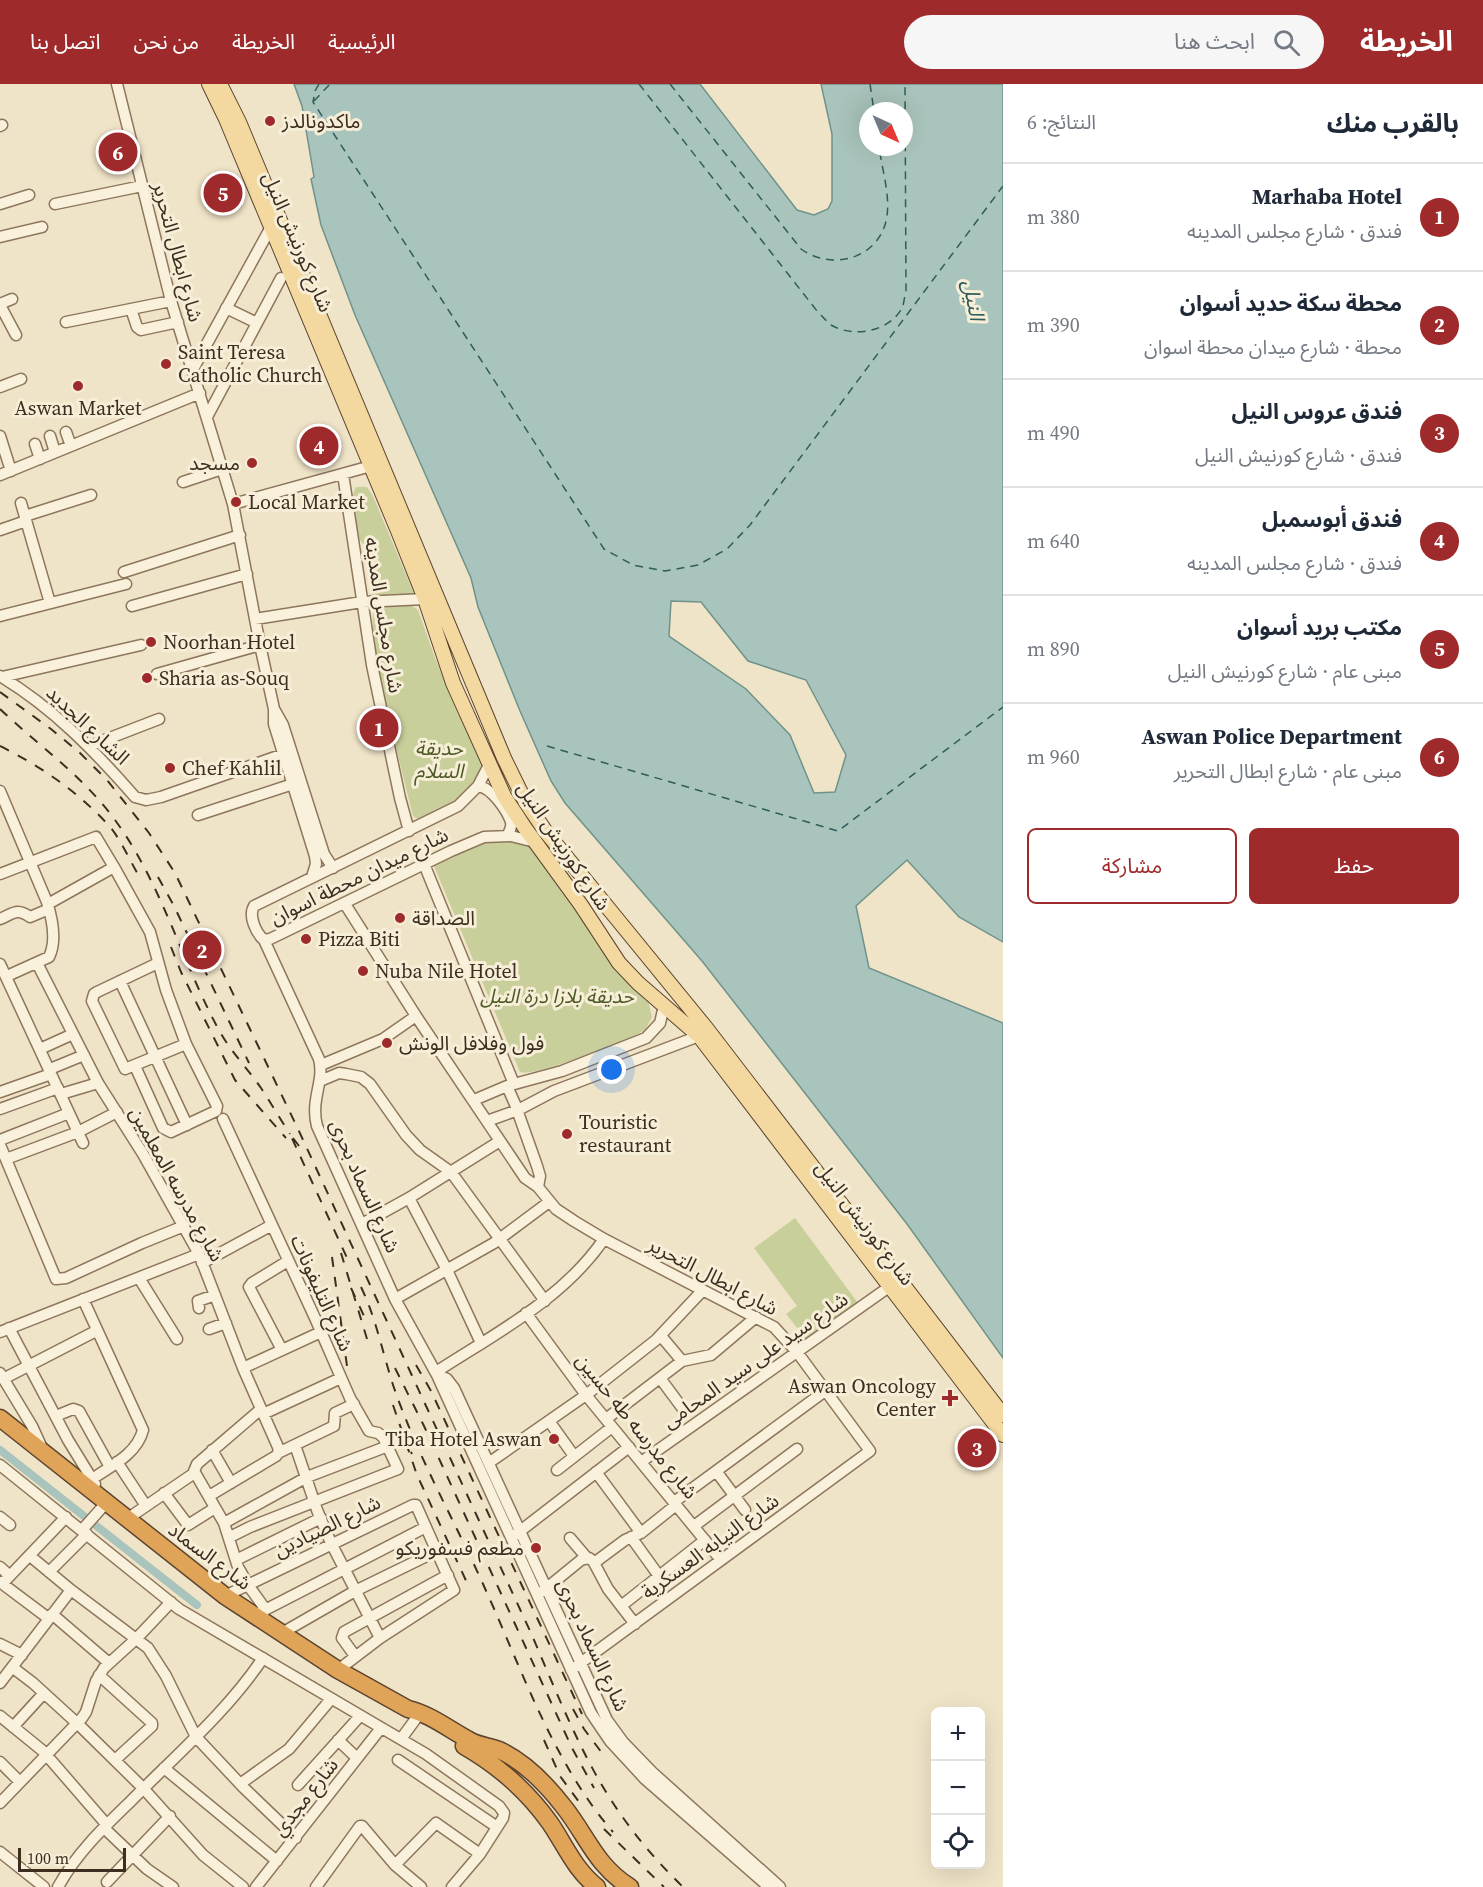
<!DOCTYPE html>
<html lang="ar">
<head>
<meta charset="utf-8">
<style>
  :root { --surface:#fff; --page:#f6f6f7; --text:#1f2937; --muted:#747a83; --line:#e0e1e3; --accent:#9e2a2b }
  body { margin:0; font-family:"Source Serif 4","Noto Sans Arabic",serif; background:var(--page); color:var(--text); direction:rtl }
  .controls { position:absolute; right:18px; bottom:18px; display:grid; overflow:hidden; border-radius:9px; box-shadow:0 6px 24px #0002 }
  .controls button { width:54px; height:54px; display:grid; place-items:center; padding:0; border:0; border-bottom:2px solid var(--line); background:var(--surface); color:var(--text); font:30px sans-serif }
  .compass { position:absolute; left:859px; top:18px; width:54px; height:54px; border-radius:50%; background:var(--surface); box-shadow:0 6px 24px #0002; rotate:136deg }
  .scale { position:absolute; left:18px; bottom:15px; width:108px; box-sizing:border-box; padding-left:6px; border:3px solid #3d2e20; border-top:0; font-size:16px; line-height:21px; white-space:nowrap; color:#3d2e20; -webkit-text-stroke:4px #f7eed8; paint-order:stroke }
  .you { position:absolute; left:612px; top:986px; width:21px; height:21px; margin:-15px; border:4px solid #fff; border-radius:50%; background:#1a73e8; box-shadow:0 0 0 9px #1a73e833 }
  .badge { display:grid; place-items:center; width:39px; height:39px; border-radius:50%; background:var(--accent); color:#fff; font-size:20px; font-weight:700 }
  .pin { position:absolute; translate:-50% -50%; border:3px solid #fff; box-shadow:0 2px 6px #0006 }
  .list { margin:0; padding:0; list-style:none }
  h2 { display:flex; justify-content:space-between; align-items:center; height:78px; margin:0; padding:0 24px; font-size:26px }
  h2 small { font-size:20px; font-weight:400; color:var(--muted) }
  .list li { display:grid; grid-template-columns:39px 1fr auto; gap:18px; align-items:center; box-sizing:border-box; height:108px; padding:0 24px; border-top:2px solid var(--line) }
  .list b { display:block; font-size:22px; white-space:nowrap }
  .list p { margin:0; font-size:20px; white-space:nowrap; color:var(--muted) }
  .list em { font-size:20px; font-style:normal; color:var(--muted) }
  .actions { display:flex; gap:12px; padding:18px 24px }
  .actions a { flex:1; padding:14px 0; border:2px solid var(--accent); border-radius:9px; text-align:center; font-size:21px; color:var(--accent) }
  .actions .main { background:var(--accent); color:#fff }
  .icon { flex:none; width:33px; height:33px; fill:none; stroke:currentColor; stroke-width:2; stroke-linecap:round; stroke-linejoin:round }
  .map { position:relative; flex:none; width:1003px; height:1803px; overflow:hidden; direction:ltr }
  header { display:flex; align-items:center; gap:36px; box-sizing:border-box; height:84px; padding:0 30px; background:var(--accent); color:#fff }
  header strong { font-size:28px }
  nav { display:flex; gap:33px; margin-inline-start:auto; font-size:21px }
  .search { width:420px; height:54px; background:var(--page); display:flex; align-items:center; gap:15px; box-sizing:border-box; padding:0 21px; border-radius:33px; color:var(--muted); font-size:22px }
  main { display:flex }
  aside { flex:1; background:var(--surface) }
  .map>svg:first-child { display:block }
  .green { fill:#c9cf9b }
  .water { fill:#a9c4bc; stroke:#6f938a; stroke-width:1.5; fill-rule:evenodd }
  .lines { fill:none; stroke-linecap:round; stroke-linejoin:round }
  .canal { stroke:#a9c4bc; stroke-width:8 }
  .ferry { stroke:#2f5d5a; stroke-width:1.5; stroke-dasharray:8 6; stroke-linecap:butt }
  .minor-casing { stroke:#8d765c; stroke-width:13 }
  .major-casing { stroke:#5b4430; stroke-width:16 }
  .highway-casing { stroke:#5b4430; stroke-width:19 }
  .minor { stroke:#faf1dc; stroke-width:10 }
  .major { stroke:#f3d9a0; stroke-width:14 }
  .highway { stroke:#e0a458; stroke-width:16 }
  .rail { stroke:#3d2e20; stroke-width:2; stroke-dasharray:10 10; stroke-linecap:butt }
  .poi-dot { fill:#9e2a2b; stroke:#f7eed8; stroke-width:2 }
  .labels { text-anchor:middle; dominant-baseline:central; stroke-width:6; stroke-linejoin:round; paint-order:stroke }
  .poi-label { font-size:20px; fill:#3d2e20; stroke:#f7eed8; text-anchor:start }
  .street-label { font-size:20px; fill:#3d2e20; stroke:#f7eed8 }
  .park-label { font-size:20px; font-style:italic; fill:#4d5a26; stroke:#f7eed8 }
  .water-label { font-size:21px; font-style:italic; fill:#2f5d5a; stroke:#f7eed8 }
</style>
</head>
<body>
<header>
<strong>الخريطة</strong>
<div class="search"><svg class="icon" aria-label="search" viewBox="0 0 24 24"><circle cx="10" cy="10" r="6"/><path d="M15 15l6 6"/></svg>ابحث هنا</div>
<nav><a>الرئيسية</a><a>الخريطة</a><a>من نحن</a><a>اتصل بنا</a></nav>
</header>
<main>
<aside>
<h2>بالقرب منك<small>النتائج: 6</small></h2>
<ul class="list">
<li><span class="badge">1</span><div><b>Marhaba Hotel</b><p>فندق · شارع مجلس المدينه</p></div><em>380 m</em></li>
<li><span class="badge">2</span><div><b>محطة سكة حديد أسوان</b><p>محطة · شارع ميدان محطة اسوان</p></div><em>390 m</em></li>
<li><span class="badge">3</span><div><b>فندق عروس النيل</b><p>فندق · شارع كورنيش النيل</p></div><em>490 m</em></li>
<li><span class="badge">4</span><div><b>فندق أبوسمبل</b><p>فندق · شارع مجلس المدينه</p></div><em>640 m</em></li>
<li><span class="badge">5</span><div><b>مكتب بريد أسوان</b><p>مبنى عام · شارع كورنيش النيل</p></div><em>890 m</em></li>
<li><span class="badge">6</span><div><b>Aswan Police Department</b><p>مبنى عام · شارع ابطال التحرير</p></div><em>960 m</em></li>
</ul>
<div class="actions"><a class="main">حفظ</a><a>مشاركة</a></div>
</aside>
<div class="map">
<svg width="1003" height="1803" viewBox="0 0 1003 1803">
  <rect width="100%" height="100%" fill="#f0e4c8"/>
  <!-- green -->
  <path class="green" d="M356 403H367L373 412 414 510 372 513 364 461 359 455 351 415Z
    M408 519 418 526 435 574 481 679C480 712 443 723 418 735L413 732C406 702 362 539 375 521Z
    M490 755 531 760 568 812 590 848 608 874 648 917 652 933 645 946C630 956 532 994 520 988L434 782 435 779Z
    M795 1134 858 1219 806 1255 786 1230 797 1222 754 1164Z"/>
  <!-- water -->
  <path class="water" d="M294 0H700L797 126 814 131 828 125 832 117V50L821 0H1003V858L959 833 907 776 856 822 869 884 1003 939V1274L907 1140 702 877 565 719 551 697 520 627 478 523 471 494 355 231 321 141 311 95 314 93 302 22ZM868 27H904V63H868ZM671 517 701 518 748 577 806 596 846 671 835 708 814 709 790 651 746 605 669 552Z"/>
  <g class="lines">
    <!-- canal -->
    <path class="canal" d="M0 1366 197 1521"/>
    <!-- ferry -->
    <path class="ferry" d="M319 0 315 7 313 18 604 465 633 481 665 487 698 481 727 465 750 441 1003 102
      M639 0 817 227C822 232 826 237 831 241 853 254 887 248 901 226 904 222 904 213 906 208L905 0
      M670 0 801 165C833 188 881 174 887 132 890 110 882 85 879 63
      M870 0 874 27
      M314 17 330 0
      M547 662 838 747 1003 623"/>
    <defs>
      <path id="minor" d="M117 0 171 217 233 420 260 561 274 625 283 641 324 770 333 784
        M0 42 2 41
        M0 120 29 111
        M55 120 142 102
        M0 153 42 143
        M0 220 12 215
        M0 221 16 251
        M226 224 257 239
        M131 225 137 243 141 246 178 238
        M66 238 171 217
        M193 285 271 143
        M0 303 21 295
        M207 333 281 194
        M66 348 71 362
        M0 352 11 387
        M50 352 55 368
        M35 360 40 375
        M343 390 372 581 400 714 409 747
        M0 391 200 309
        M183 398 222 385
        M21 419 50 519
        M233 420 371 382
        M25 432 91 411
        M0 446 26 437
        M124 488 240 451
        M132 522 247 490
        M0 532 126 500
        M255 535 362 518 425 515
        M157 590 260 561
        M0 592C53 624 94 666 135 713L146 716 161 713 284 670
        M2 593 141 561
        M274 625V640L315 772 316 780 312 793
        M89 662 159 635
        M490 679 478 702 458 722 254 822C248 832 256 849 264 856L270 855 451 767 484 753 511 752 535 758
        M478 702C491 703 507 726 511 738 512 743 510 747 507 752
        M0 707 47 818C52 834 57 857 49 873L7 892
        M198 731 293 700
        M424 780 514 1000
        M0 790 96 753 114 783
        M48 820 114 783 150 848 166 906 186 960 217 1022 216 1027 171 1048 163 1044 135 982
        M345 820 416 932 525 1094 538 1103 556 1125 574 1137 604 1155 774 1243 797 1268 870 1367 571 1586
        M0 835C14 829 17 824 30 833L49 825
        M264 856 319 975C325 997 310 1015 317 1042L395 1215 437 1291 591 1629 610 1657 645 1695 769 1803
        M37 879 98 999 143 1070 199 1170 243 1284 278 1363 279 1368 276 1372 209 1412
        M158 879 97 908 94 910 92 917 125 985 186 960
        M0 880 83 1059
        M120 897 187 1041
        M40 965 73 950
        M321 981 383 955 416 932
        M50 985 84 971
        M320 997 339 989 346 990 361 993 370 1000 406 1051 420 1066 451 1088 545 1217
        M507 1002 515 1020 537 1082 540 1092 538 1103
        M0 1008 51 990
        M61 1010 98 999
        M474 1016 507 1002 562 987 646 954 660 939 664 922
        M0 1025 58 1004
        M223 1035 315 1234 350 1314 369 1347 378 1349 383 1353 398 1385 250 1443 230 1453
        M487 1037 518 1026 554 1007 699 952
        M0 1056 69 1029
        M0 1061 56 1195 66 1194 142 1159 184 1142
        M6 1075 78 1048 117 1028
        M409 1114 447 1186 481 1259
        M362 1140 409 1114 500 1057
        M202 1179 272 1141
        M139 1194 177 1255
        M83 1215 143 1346C137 1370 111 1382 92 1395
        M395 1215 494 1159 549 1118
        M199 1224 198 1217 215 1211
        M526 1229 586 1311 721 1476
        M9 1244 68 1356 95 1400
        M209 1245 226 1239
        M0 1248 199 1170
        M661 1252 682 1277
        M282 1266 249 1203 252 1199 288 1177
        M243 1284 321 1248
        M436 1288C496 1249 563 1215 604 1155
        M0 1289 32 1342 42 1364
        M437 1291 447 1295 454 1304 607 1636 623 1658 652 1688 780 1803
        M660 1294 683 1325
        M3 1295 96 1247
        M263 1330 341 1294
        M56 1332 73 1325 79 1327 110 1383
        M606 1335 682 1277 711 1271 756 1233
        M549 1337 574 1372
        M295 1361 317 1426 331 1459 380 1554
        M212 1366 231 1399
        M278 1369 334 1342 335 1329 354 1320
        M117 1378 146 1422
        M490 1378 586 1311 656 1256 703 1206
        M641 1378 889 1203
        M0 1381 179 1525 426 1670 499 1722 504 1729 503 1734 480 1770 452 1803
        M557 1386 612 1343
        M194 1387 224 1439 238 1483 248 1501 266 1526
        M716 1387 745 1426
        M596 1388 641 1449
        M164 1409 188 1441 215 1424
        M674 1418 825 1307
        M0 1433 10 1441
        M127 1435 193 1390 197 1380 261 1325
        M224 1439 307 1393 388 1362
        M694 1442 797 1365
        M82 1446 106 1419
        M515 1451 629 1363
        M631 1453 659 1492
        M570 1454 587 1474
        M30 1472 71 1506 148 1564 166 1592 196 1653 244 1704 296 1754
        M236 1476 321 1434
        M594 1479 625 1456 641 1449 676 1421
        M0 1483 10 1492
        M49 1488 87 1450
        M0 1498 48 1534
        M3 1499 66 1433
        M543 1507 581 1476 589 1474 593 1477 608 1505 635 1540
        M225 1512 413 1421H416L454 1506 380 1554 338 1586
        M621 1522 705 1456
        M52 1530 109 1579
        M255 1531 426 1443
        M282 1549 355 1507 437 1467
        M0 1560 22 1571
        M355 1572 342 1554 344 1548 448 1491
        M12 1583 33 1599 79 1641 143 1704 203 1771 243 1803
        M99 1591 152 1639V1642L115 1676
        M0 1599 71 1506
        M0 1632 43 1667 107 1741
        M13 1643 44 1609
        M401 1655 420 1629
        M338 1656 357 1674
        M398 1676 497 1743
        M0 1678 20 1698
        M164 1684 277 1777
        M240 1700 289 1665 331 1615
        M298 1701 360 1632
        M0 1719 82 1634 86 1628 96 1597 104 1584 137 1554 171 1518
        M104 1744 147 1785 173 1803
        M0 1768 44 1803
        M395 1781 436 1739 480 1770
        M107 1798 170 1732
        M58 1803C76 1770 102 1745 129 1719 175 1672 226 1629 263 1574
        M256 1803 381 1644
        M316 1803 360 1742H362L395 1781 421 1803"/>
      <path id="major" d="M209 0 226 35 398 447 425 515 453 599 504 712 525 744 581 821 619 879 638 899 699 952 1003 1351
        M220 0 239 38 504 674 525 717 546 748 707 945 1003 1331"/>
      <path id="highway" d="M0 1334 225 1512 338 1586 408 1625C430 1630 450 1646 469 1656 479 1662 489 1662 499 1666 525 1678 547 1701 564 1723 587 1752 596 1782 630 1803
        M464 1662C497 1681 528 1708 550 1739 565 1761 575 1786 597 1803"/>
    </defs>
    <!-- minor casing -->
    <use href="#minor" class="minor-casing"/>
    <!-- major casing -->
    <use href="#major" class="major-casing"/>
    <!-- highway casing -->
    <use href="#highway" class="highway-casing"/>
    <!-- minor -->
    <use href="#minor" class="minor"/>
    <!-- major -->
    <use href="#major" class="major"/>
    <!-- highway -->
    <use href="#highway" class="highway"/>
    <!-- rail -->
    <path class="rail" d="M0 608 51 645 80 669 107 696 149 749 175 789 298 1045 531 1549C553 1600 575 1656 603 1703 625 1740 652 1773 683 1803
      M0 625C39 662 83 692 115 736 162 800 182 879 220 948 232 969 248 985 261 1004 271 1019 280 1035 290 1050
      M0 662C42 683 80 709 111 744 122 758 130 777 139 792
      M158 793 174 822 249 979
      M171 863 181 888 235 996 286 1054
      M299 1062 290 1050 348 1176
      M341 1169 367 1255
      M332 1173 347 1282
      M361 1203C378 1238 384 1278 398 1315 421 1378 455 1438 483 1500 521 1583 553 1679 613 1748
      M351 1204 364 1232
      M416 1281 431 1307 582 1630
      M395 1284 424 1342 572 1664 594 1704
      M393 1321 417 1391 469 1503
      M402 1350 412 1370
      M573 1625 584 1645 602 1669
      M544 1656 560 1692 579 1718
      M604 1745 664 1803"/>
  </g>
  <!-- markers -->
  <g class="poi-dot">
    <circle cx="270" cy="37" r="6"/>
    <circle cx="166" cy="280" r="6"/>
    <circle cx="78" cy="302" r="6"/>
    <circle cx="252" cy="379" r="6"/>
    <circle cx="236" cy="418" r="6"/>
    <circle cx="151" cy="558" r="6"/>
    <circle cx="147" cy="594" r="6"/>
    <circle cx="170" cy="684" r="6"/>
    <circle cx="400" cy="834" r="6"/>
    <circle cx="306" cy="855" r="6"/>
    <circle cx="363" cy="887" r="6"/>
    <circle cx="387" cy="959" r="6"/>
    <circle cx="567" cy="1050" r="6"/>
    <path d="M947 1305h6v6h6v6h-6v6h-6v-6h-6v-6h6z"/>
    <circle cx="554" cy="1355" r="6"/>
    <circle cx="536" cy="1464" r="6"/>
  </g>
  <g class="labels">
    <!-- poi labels -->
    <g class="poi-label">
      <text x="282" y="37">ماكدونالدز</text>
      <text x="178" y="268">Saint Teresa<tspan x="178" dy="23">Catholic Church</tspan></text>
      <text x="78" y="324" text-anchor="middle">Aswan Market</text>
      <text x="240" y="379" text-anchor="end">مسجد</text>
      <text x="248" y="418">Local Market</text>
      <text x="163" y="558">Noorhan Hotel</text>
      <text x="159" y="594">Sharia as-Souq</text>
      <text x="182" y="684">Chef Kahlil</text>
      <text x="412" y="834">الصداقة</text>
      <text x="318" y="855">Pizza Biti</text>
      <text x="375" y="887">Nuba Nile Hotel</text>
      <text x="399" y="959">فول وفلافل الونش</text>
      <text x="579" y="1038">Touristic<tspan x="579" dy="23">restaurant</tspan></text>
      <text x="936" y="1302" text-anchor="end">Aswan Oncology<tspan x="936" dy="23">Center</tspan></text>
      <text x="542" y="1355" text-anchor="end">Tiba Hotel Aswan</text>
      <text x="524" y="1464" text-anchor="end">مطعم فسفوريكو</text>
    </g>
    <!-- street labels -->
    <g class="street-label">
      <text transform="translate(298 158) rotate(67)">شارع كورنيش النيل</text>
      <text transform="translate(178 168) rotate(75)">شارع ابطال التحرير</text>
      <text transform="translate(384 531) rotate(81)">شارع مجلس المدينه</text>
      <text transform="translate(88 641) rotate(43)">الشارع الجديد</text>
      <text transform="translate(564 762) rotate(56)">شارع كورنيش النيل</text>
      <text transform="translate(359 792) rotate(-26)">شارع ميدان محطة اسوان</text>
      <text transform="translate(177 1100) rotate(61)">شارع مدرسه المعلمين</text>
      <text transform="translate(365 1102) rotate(66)">شارع السماد بحرى</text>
      <text transform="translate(865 1139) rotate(53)">شارع كورنيش النيل</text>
      <text transform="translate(713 1192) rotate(28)">شارع ابطال التحرير</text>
      <text transform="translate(322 1209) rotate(66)">شارع التليفونات</text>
      <text transform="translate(755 1276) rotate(-35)">شارع سيد على سيد المحامى</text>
      <text transform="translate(637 1342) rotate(51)">شارع مدرسه طه حسين</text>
      <text transform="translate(327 1442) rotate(-26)">شارع الصيادين</text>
      <text transform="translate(710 1462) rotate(-36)">شارع النيابه العسكرية</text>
      <text transform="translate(210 1472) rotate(37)">شارع السماد</text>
      <text transform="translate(593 1561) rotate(65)">شارع السماد بحرى</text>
      <text transform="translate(305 1713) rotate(-52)">شارع مجدي</text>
    </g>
    <!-- park labels -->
    <g class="park-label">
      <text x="439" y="664">حديقة<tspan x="439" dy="23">السلام</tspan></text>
      <text x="557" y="912">حديقة بلازا درة النيل</text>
    </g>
    <!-- water labels -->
    <g class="water-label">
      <text transform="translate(974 216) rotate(79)">النيل</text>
    </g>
  </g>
</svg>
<div class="controls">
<button>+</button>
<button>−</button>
<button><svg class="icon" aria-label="locate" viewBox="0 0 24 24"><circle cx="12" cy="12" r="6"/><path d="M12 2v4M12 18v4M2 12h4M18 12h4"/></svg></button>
</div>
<svg class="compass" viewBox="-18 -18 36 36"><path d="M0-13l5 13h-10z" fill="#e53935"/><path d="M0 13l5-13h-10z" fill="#747a83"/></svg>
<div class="scale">100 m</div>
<div class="you"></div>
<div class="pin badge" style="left:379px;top:644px">1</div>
<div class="pin badge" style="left:202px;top:866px">2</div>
<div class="pin badge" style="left:977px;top:1364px">3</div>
<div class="pin badge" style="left:319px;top:362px">4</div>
<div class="pin badge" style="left:223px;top:109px">5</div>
<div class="pin badge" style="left:118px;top:68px">6</div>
</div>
</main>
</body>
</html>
